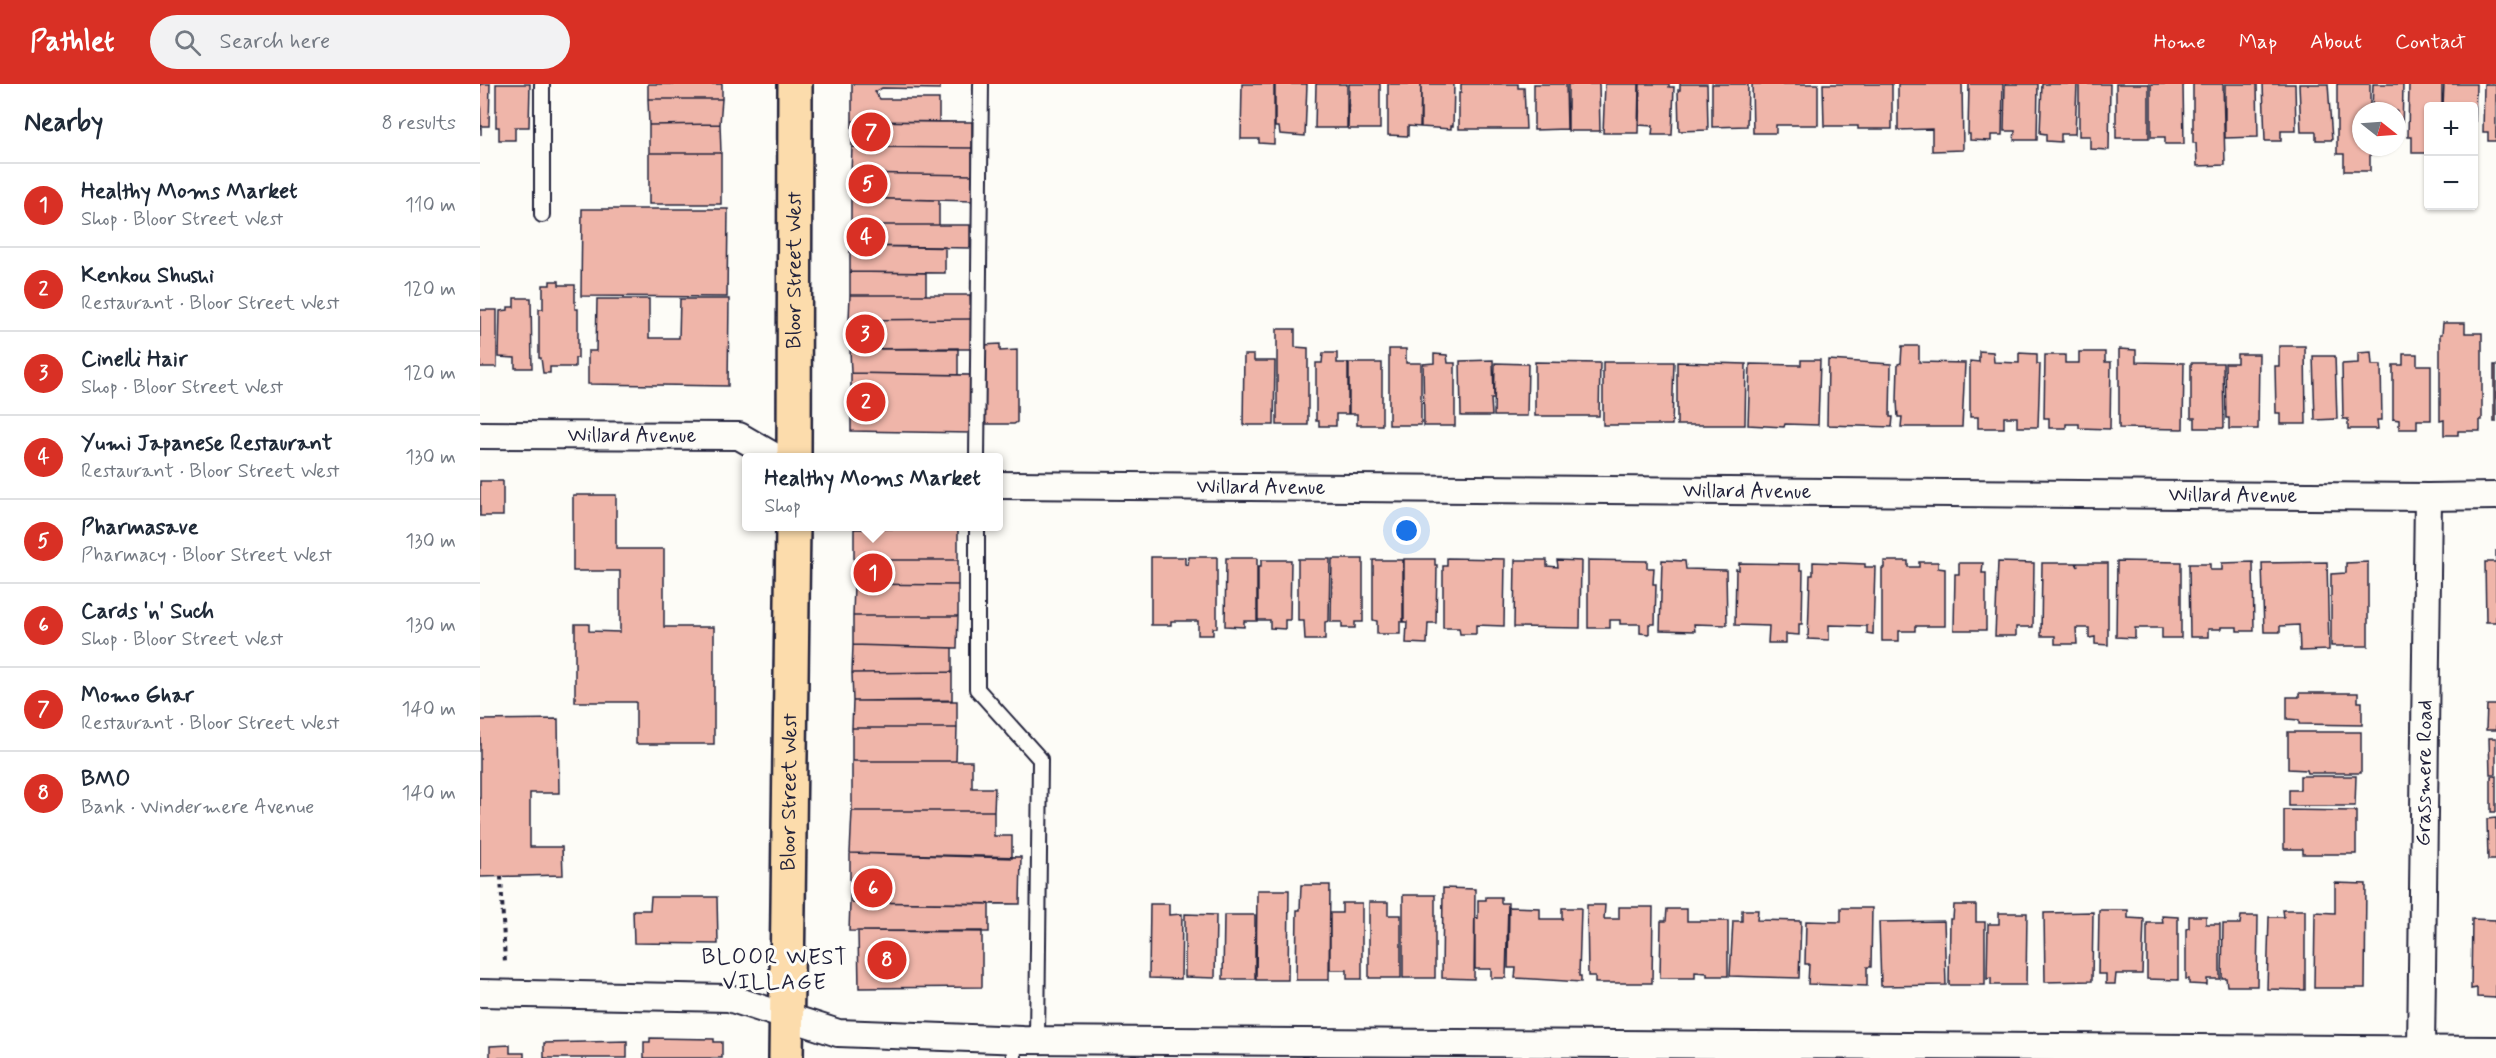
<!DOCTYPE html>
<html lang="en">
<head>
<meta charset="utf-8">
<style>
  :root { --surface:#fff; --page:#f2f2f3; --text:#1f2937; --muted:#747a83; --line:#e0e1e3; --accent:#d93025 }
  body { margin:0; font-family:Mynerve,sans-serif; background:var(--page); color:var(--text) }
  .controls { position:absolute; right:18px; top:18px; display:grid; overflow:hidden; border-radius:6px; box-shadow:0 2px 4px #0004 }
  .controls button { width:54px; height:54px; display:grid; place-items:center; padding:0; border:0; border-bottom:2px solid var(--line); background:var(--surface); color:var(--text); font:30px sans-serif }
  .compass { position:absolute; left:1872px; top:18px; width:54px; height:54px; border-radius:50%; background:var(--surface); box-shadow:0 2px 4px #0004; rotate:107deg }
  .you { position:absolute; left:927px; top:447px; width:21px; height:21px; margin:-15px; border:4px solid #fff; border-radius:50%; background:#1a73e8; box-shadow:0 0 0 9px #1a73e833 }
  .badge { display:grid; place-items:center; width:39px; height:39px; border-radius:50%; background:var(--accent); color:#fff; font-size:20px; font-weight:700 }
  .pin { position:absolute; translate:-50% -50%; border:3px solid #fff; box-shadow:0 2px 6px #0006 }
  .popup { position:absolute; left:262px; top:369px; width:261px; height:78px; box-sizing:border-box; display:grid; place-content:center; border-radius:6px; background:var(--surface); filter:drop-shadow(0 2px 4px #0005); font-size:20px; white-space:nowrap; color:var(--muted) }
  .popup b { font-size:22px; color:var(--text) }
  .popup::after { content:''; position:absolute; left:50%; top:100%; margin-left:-12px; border:12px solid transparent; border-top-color:var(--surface) }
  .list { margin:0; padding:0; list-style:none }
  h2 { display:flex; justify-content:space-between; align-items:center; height:78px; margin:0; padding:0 24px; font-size:26px }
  h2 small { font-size:20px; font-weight:400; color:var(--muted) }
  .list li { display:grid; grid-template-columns:39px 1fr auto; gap:18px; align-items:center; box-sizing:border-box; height:84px; padding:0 24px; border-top:2px solid var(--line) }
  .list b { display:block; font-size:22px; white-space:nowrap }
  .list p { margin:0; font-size:20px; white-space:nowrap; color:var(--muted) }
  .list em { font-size:20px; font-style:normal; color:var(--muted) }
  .icon { flex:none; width:33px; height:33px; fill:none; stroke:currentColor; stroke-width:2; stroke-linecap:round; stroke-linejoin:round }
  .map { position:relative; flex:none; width:2016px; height:974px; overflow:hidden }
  header { display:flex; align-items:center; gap:36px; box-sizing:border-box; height:84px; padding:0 30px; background:var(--accent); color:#fff }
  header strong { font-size:28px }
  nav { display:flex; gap:33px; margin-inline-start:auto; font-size:21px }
  .search { width:420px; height:54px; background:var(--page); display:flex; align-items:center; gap:15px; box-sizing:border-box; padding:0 21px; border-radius:33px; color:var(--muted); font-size:22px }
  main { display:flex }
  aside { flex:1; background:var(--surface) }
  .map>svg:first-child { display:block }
  .building { fill:#efb5a9; stroke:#22223b; stroke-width:1.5 }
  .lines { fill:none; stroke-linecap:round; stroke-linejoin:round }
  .service-casing { stroke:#22223b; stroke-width:18 }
  .minor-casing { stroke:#22223b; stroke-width:30 }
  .primary-casing { stroke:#22223b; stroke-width:38 }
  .path { stroke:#22223b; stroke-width:4; stroke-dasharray:4.5 4.5; stroke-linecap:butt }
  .service { stroke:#fdfcf7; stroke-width:14 }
  .minor { stroke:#fdfcf7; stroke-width:26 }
  .primary { stroke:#fcdcac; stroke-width:33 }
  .labels { text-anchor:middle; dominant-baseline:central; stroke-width:6; stroke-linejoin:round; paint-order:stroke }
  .street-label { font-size:21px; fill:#22223b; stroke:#fdfcf7 }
  .neighbourhood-label { font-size:22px; letter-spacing:1.5px; fill:#22223b; stroke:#fdfcf7 }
</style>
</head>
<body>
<header>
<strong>Pathlet</strong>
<div class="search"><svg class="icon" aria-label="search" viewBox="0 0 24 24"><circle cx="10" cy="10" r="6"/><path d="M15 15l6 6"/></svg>Search here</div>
<nav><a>Home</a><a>Map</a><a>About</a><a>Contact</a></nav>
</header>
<main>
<aside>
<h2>Nearby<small>8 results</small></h2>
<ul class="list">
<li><span class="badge">1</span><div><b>Healthy Moms Market</b><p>Shop · Bloor Street West</p></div><em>110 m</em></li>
<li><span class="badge">2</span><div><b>Kenkou Shushi</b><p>Restaurant · Bloor Street West</p></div><em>120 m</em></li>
<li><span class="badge">3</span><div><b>Cinelli Hair</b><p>Shop · Bloor Street West</p></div><em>120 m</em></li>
<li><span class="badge">4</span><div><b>Yumi Japanese Restaurant</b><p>Restaurant · Bloor Street West</p></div><em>130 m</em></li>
<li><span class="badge">5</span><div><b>Pharmasave</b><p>Pharmacy · Bloor Street West</p></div><em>130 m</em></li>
<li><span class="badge">6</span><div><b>Cards 'n' Such</b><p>Shop · Bloor Street West</p></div><em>130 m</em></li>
<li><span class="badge">7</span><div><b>Momo Ghar</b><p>Restaurant · Bloor Street West</p></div><em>140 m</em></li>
<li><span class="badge">8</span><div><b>BMO</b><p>Bank · Windermere Avenue</p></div><em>140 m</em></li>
</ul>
</aside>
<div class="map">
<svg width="2016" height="974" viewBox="0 0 2016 974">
  <rect width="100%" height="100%" fill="#fdfcf7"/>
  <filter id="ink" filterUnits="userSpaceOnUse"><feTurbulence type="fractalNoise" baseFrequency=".0167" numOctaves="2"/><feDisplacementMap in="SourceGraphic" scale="12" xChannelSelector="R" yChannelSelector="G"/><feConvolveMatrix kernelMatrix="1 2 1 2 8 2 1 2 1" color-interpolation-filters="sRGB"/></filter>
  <g filter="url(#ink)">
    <!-- building -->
    <path class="building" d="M0 0H10L9 42H1V51Z
      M16 0H50L49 43H35V56H19V43H16Z
      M168 0H242V15H168Z
      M372 0H460V5L402 4 395 8 400 15H459V38L372 37Z
      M762 0H794V60L779 59V55H761Z
      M795 0H827L825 52 800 50 799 43H795Z
      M836 0H867V44H835Z
      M869 0H900V45H868Z
      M908 0H941L940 43 928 42V52L908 51Z
      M941 0H974L973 42H971V45L941 43Z
      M981 0H1038V4H1044L1046 45H979V9H981Z
      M1054 0H1086L1087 45 1054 46Z
      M1088 0H1119L1120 47H1088Z
      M1125 0H1159L1158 49H1123Z
      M1160 0H1189V3H1194L1192 51H1172L1173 42 1159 41Z
      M1200 0H1227L1228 46 1199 47 1198 6H1200Z
      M1232 0H1268L1267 42 1232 43Z
      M1272 0H1338V41H1296V49H1273Z
      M1343 0H1412V45H1378V42H1344Z
      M1418 0H1482L1483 66 1452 67V45L1418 46Z
      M1489 0H1523L1522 51H1511V57L1490 56V50H1488Z
      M1525 0H1558L1557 56H1534L1535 47H1524Z
      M1562 0H1597L1595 50H1581V58L1566 57V50L1560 49Z
      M1599 0H1630L1629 66 1610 65V52H1599Z
      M1636 0H1669V54H1636Z
      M1671 0H1703L1704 60H1685V53H1671Z
      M1713 0H1743L1745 81 1717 82 1716 59H1713Z
      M1745 0H1777L1778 53 1745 54Z
      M1783 0H1815L1816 47H1801V57H1785Z
      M1819 0H1848L1852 56H1836V48H1821Z
      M1857 0H1890V27H1881V63H1890V87H1864V70H1857Z
      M1893 0H1923L1922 52H1917V27H1892Z
      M1929 0H1962V22H1948V69H1932V53H1928Z
      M1964 0H1996L1995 47 1994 22H1963Z
      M2004 0H2016V57H2008V48H2003Z
      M168 15H242L240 40 169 41Z
      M372 37 492 38V64L372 63Z
      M240 40 241 69H169V41Z
      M372 63 492 64 493 91 371 89Z
      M169 69H241V120H169Z
      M371 89 493 91V117L371 114Z
      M371 114 459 116V141H371Z
      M102 125H248L247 213 101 212Z
      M371 141H490V164L370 162Z
      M370 162 465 163V189L370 188Z
      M370 188 446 189V211H370Z
      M70 197H79V201H95V225H98V274H95V283H70V289H63L61 274H59V225H63V201H70Z
      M370 211H490L491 235 369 236Z
      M34 214H51L52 284H35V274L19 273 20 227 28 226V223H34Z
      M117 215H169V254H199L200 215H249L248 302 108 300V267H116Z
      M0 226H17V283H0Z
      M491 235V265H370L369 236Z
      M1963 239H1985V249H2002V336H2000V347H1978V351H1964V336L1960 337V250H1962Z
      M797 245H815V263L828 264V341H797Z
      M520 260V267L537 266V338L534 340H503V261Z
      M1422 262H1439V278L1485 279 1482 343H1421L1422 333H1418L1417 317 1418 280 1421 279Z
      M1799 262H1825L1826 340H1800V329H1796L1795 282H1799Z
      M478 264V291L371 289 370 265Z
      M909 265H926V279H941V341H909Z
      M1639 265 1656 266V278L1704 279 1703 345 1639 344Z
      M1499 267 1513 268 1514 278 1539 279V269L1557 270V280H1560L1558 343H1537V333H1524V344H1498V333H1490V277L1499 278Z
      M1599 268H1625V278H1631L1630 345 1599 344V340H1586V344H1569V334H1564L1565 271H1585V279H1599Z
      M1891 268 1892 281H1901L1902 336H1897L1898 345H1868V335H1863L1862 280 1878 279V269Z
      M843 269H857V279H868V330H856V342H839V337H836V279H842Z
      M954 270 967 271 968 279H975V342H944L943 280 954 279Z
      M1757 270H1779L1778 345H1749V334H1746L1745 279H1757Z
      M1923 270H1937V281H1951V336H1937V345H1919V336L1913 335V281H1923Z
      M764 271H774V277H795L794 341H763Z
      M1833 272H1855L1857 335 1835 336Z
      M1013 276 1014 315H1011L1012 332H981L980 277Z
      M1321 276H1340L1338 341 1305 340 1304 343 1268 341 1270 280 1321 281Z
      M1348 276 1411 280 1410 333H1413L1412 343 1347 341Z
      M1055 278 1120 279 1119 332H1055Z
      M1123 278H1194L1192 341H1123Z
      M1197 278 1266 280 1265 341H1197Z
      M869 279H902V341H877V330H869Z
      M1015 279 1048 280 1047 332H1014Z
      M1711 279H1743L1744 344H1715V334H1711Z
      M2014 281H2016V338H2014Z
      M371 289 491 291 490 349 371 347Z
      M0 397H23V432H0Z
      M93 411H136V465H184V543H234V660H156V618H95V540H109V547L140 548V487H93Z
      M478 444V476H374V445Z
      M2016 466V538H2006L2005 478H2016Z
      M671 473H705V480L708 481 709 473H737V544H733V551H718V537H691V541H671Z
      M746 474H777V537H764V543L745 542Z
      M967 474 1025 475 1024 542 996 541V550H980L979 544H963V482H967Z
      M818 475H850L849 537 845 538V556H825L824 537H818Z
      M852 475H883V538H875V544H862V538H851Z
      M924 475H955V481H957L956 539H948L947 560 926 559 927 538H924Z
      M374 476H478V501L374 500Z
      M781 476H811L810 536H805V545L790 544V536H778V483H781Z
      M893 476H923V538H920V550H897V537L893 536Z
      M1035 476H1067V482L1078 483 1077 476 1101 477 1100 544 1034 543Z
      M1108 476 1167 477V484H1174L1173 500H1176L1175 540H1169V550L1160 549V540H1140V536H1130V544H1108Z
      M1182 476 1205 477 1206 485 1246 486 1247 541 1214 540 1215 547 1180 546Z
      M1404 477H1428V483H1439V478H1458V484L1465 485V542H1435V547H1419V557H1402V484H1404Z
      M1637 477 1701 478V554H1682V544H1655V554L1636 553Z
      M1333 478 1385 480V483H1395L1393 550 1387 549V542L1349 541V556L1328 555 1330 491H1333Z
      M1518 478 1554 479 1553 543H1536V552H1515Z
      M1773 478 1774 547H1757V543H1741V545H1728V553H1710L1709 480H1730V486H1742V479Z
      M1847 478 1849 566 1820 567 1819 541 1800 542V548H1784L1782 479Z
      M1888 478V562H1851V490L1866 489V479Z
      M1259 479 1320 480V486H1323L1322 540H1319V551L1306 550V559H1288L1289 542 1255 541 1256 485 1259 486Z
      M1479 479H1503L1502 489H1506V546H1474L1475 490H1479Z
      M1562 479H1596L1598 483 1597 479H1628V561L1615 560V553L1609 554V544H1596L1597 560H1575V552H1561Z
      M374 500 478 501V532H373Z
      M373 532H478L477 564 373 561Z
      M373 561 472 564V588L372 589Z
      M472 588V616L373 617 372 589Z
      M1819 609H1878V618H1882V641L1819 640V636L1807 635V613H1819Z
      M373 617H477V644H372Z
      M2007 621H2016V646H2006Z
      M78 635 79 709H50V763H82L83 791 0 793V636Z
      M372 644H477L476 677H372Z
      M1808 648H1881V689H1828L1827 686 1808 685Z
      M2009 654H2016V690H2010Z
      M372 677H492V704H515L514 727H372Z
      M1820 692H1876L1875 722H1809V706H1820Z
      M2011 692H2016V728H2011Z
      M1804 726 1876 727V770H1823V765H1804Z
      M372 727H514V752H532V774L370 769Z
      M2016 734V776H2008L2007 735Z
      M370 769 541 773 540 820 370 818Z
      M1855 799 1886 800 1885 904H1834L1835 828 1855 829Z
      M821 801H850L849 896H816L817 826H820Z
      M963 804 995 805 994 895 962 894Z
      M777 806H809L808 896H776Z
      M923 811H955V894H923Z
      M171 813H237L238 860 154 859 153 826H170Z
      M1006 813H1021V819H1028L1026 894H1011V885H995V833L998 834V816H1006Z
      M370 818 509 820V848L369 847Z
      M889 818H908V831H921V894H889Z
      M862 819H882V895H867V886H850V829H862Z
      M670 820H689V831L702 830 701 895 669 894Z
      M1107 821H1125L1124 835H1139V823H1173L1172 899H1115V892H1108Z
      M1474 821H1496V838H1505V901H1469L1470 835H1473Z
      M1029 823 1060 824V835H1082V824H1101L1099 892H1101V898L1035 894 1036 884H1028Z
      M1361 824H1392L1391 883H1387V902L1328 900 1329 880H1325L1326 837 1361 838Z
      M1187 825H1207V837H1248V892H1227V889L1215 888V894H1180L1181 837H1186Z
      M1262 826H1278L1277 836 1321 837 1319 894 1250 892 1253 837H1262Z
      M1619 826H1648V834L1664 835 1662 890H1636L1635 900H1626V890H1618Z
      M1803 826H1825V906L1787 905 1789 833H1804Z
      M1613 828 1612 897 1565 898 1564 829Z
      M1519 829H1547L1546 901H1511V894L1507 895 1508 840H1519Z
      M705 830 736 831 735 894 705 893Z
      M744 831H775V895H743Z
      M1682 832 1698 833V896L1667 895V839H1683Z
      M1709 832H1726V840H1740V895H1727V901L1709 900V895H1706V845L1709 844Z
      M1761 832H1778L1777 902H1747L1746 894H1742L1743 840H1760Z
      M1992 835 2016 836V914L1997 913V904L1991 905Z
      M1464 837 1466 901 1401 902 1399 838Z
      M378 847H502V903L379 904Z
      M170 954 234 955V958H242V974H164V958H170Z
      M147 957V974H64V959Z
      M30 961V969H44V974H10V962Z"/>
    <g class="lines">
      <defs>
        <path id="service" d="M62 0V131
          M497 374 501 0
          M497 442V605L560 675 557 956
          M533 955 534 974"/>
        <g id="minor">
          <path id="s1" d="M0 351 259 352 297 374"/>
          <path id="s2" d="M519 401 1948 413 2016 412"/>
          <path d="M0 909 249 914 358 949 543 956 2016 966"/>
          <path id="s3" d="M1941 965 1948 413"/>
        </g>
        <g id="primary">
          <path id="s4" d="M314 374 315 0"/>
          <path id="s5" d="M306 974 313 442"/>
        </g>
      </defs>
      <!-- service casing -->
      <use href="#service" class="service-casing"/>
      <!-- minor casing -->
      <use href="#minor" class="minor-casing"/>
      <!-- primary casing -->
      <use href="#primary" class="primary-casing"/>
      <!-- path -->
      <path class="path" d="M21 792 25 880"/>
      <!-- service -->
      <use href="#service" class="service"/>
      <!-- minor -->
      <use href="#minor" class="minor"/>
      <!-- primary -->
      <use href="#primary" class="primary"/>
    </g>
  </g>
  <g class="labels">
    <!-- street labels -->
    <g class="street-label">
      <text stroke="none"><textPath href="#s4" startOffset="188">Bloor Street West</textPath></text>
      <text stroke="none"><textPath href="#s1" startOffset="152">Willard Avenue</textPath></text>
      <text stroke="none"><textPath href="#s2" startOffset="262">Willard Avenue</textPath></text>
      <text stroke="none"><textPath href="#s2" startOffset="748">Willard Avenue</textPath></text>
      <text stroke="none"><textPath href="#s2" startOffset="1234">Willard Avenue</textPath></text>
      <text stroke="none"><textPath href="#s3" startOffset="276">Grassmere Road</textPath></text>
      <text stroke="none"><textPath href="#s5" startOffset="266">Bloor Street West</textPath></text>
    </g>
    <!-- neighbourhood labels -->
    <g class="neighbourhood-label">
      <text x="295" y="874">BLOOR WEST<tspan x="295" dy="25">VILLAGE</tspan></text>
    </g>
  </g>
</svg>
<div class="controls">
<button>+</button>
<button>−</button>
</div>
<svg class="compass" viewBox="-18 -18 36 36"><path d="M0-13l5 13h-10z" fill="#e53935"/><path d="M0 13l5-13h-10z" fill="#747a83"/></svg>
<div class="you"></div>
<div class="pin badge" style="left:393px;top:489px">1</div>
<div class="popup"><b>Healthy Moms Market</b>Shop</div>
<div class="pin badge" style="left:386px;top:318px">2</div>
<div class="pin badge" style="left:385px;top:250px">3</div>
<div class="pin badge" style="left:386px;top:153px">4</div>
<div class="pin badge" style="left:388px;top:100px">5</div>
<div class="pin badge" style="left:393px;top:804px">6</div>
<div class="pin badge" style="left:391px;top:48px">7</div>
<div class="pin badge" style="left:407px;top:876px">8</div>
</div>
</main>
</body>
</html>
